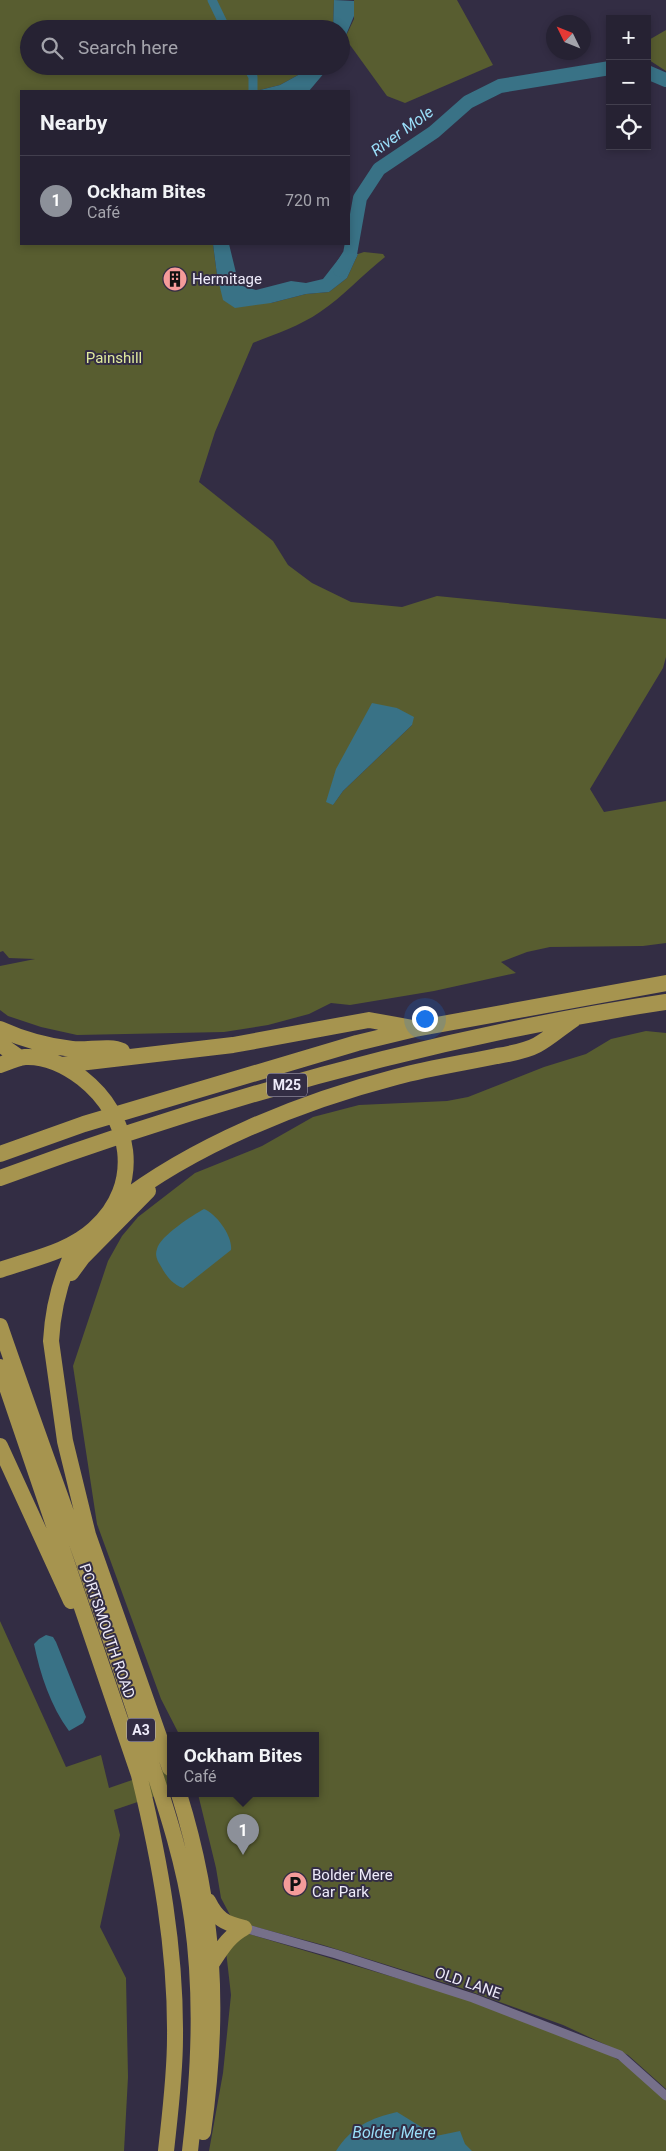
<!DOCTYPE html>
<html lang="en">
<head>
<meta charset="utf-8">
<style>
  :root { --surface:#262233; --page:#322f3f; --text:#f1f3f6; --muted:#a4a4ac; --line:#423f4e; --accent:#8c9099 }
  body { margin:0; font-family:Roboto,sans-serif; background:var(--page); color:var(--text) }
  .controls { position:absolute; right:15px; top:15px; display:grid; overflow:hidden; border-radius:0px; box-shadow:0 2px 8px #0003 }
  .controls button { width:45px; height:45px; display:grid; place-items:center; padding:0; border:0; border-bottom:1px solid var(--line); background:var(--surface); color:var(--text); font:25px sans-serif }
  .compass { position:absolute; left:546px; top:15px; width:45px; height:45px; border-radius:50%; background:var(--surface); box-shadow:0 2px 8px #0003; rotate:313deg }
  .you { position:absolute; left:424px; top:1018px; width:18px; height:18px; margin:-12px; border:4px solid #fff; border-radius:50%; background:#1a73e8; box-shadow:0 0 0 8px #1a73e833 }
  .badge { display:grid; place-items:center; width:32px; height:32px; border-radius:50%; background:var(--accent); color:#fff; font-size:16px; font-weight:700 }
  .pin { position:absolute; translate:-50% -41px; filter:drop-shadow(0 1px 2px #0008) }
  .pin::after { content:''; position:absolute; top:26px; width:18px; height:15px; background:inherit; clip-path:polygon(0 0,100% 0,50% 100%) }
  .popup { position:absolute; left:167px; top:1732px; width:152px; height:65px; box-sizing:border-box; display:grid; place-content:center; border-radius:0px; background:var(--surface); filter:drop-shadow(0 1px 4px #0005); font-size:16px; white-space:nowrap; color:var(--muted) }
  .popup b { font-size:19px; color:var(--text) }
  .popup::after { content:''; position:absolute; left:50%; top:100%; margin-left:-10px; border:10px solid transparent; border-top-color:var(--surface) }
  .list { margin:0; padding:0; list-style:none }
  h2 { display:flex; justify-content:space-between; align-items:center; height:65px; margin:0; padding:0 20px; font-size:21px }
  h2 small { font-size:16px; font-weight:400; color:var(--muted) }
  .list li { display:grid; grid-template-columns:32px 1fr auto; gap:15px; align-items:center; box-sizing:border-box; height:90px; padding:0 20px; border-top:1px solid var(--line) }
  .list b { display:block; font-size:19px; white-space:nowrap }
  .list p { margin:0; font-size:16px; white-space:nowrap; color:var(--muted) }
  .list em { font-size:16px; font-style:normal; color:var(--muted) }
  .icon { flex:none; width:28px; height:28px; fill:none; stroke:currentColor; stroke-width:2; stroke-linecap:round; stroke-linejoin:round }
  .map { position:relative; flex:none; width:666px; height:2151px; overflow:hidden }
  .search { position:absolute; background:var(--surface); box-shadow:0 2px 8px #0003; left:20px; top:20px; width:330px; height:55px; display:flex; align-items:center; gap:12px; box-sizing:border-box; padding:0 18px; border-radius:28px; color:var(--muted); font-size:19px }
  .panel { position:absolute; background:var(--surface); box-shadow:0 2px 8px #0003; left:20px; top:90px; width:330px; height:155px; border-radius:0px }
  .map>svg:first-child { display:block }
  .green { fill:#585d30; fill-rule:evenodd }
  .water { fill:#397286 }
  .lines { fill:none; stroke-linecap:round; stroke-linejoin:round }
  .canal { stroke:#397286; stroke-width:9 }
  .river { stroke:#397286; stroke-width:14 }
  .street { stroke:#76708a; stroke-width:9 }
  .highway { stroke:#a6944f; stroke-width:16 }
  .labels { text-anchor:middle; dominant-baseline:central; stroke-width:4; stroke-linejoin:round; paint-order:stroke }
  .shield { fill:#332d44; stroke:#b6b2c3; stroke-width:1 }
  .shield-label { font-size:14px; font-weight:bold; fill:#eeebfa }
  .poi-label { font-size:15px; fill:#eeebfa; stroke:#332d44; text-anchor:start }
  .park-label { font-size:15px; fill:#e0ea9e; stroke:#332d44 }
  .street-label { font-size:15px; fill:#eeebfa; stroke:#332d44 }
  .water-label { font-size:16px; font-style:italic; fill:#9adef9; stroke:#332d44 }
</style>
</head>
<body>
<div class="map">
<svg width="666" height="2151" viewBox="0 0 666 2151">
  <rect width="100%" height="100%" fill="#332d44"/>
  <!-- green -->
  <path class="green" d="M0 0H334L333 29H29V66H309L300 74 280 85 256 91H21V244H213L217 275 271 303 306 294 329 292 347 278 358 254 364 252 383 254 385 257C362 275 344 296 320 312 300 326 275 334 253 343L215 432 199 482 273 541 288 565 312 583 351 602 402 607 437 596 666 619V657L663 668 590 789 604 812 666 801V943L643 946 550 947 527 952 501 962 516 973 434 991 350 1005 331 1003 309 1014 268 1025 224 1032 77 1035 41 1027 8 1016 0 1010V966L35 959 9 958 3 951 0 952ZM397 708 412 725 343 791 333 805Z
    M354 0H457L493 65 405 103 387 96 345 38 354 19Z
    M666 30V71L649 60 647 41Z
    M646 1031 666 1033V2089L628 2055 563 2025 461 1988 323 1945 245 1924 230 1915 221 1898 216 1868 198 1794H316V1736H180L161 1699 97 1524 73 1366 108 1261 122 1236 138 1217 195 1173 262 1146 313 1117 359 1105 447 1101 468 1097 544 1067 586 1054 611 1039Z
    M0 1621 66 1767 101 1755 109 1788 170 1767V1791L114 1810 120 1835 100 1927 126 1978 128 2077 124 2151H0Z
    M246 1933 460 1997 606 2053 626 2064 666 2100V2151H209L223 2073 231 1995 226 1951Z"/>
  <!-- water -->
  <path class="water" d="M334 0 354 1V16L341 47V29H333Z
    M309 66H330L309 91H256L280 85 300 74Z
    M213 244H229L239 285 256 290 291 281 306 283 323 279 344 252 358 254 347 278 329 292 306 294 271 303 235 308 223 300 217 275Z
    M372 703 397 708 414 717 412 725 343 791 333 805 326 802 336 769Z
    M204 1209C217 1214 233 1237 231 1250L183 1288C174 1285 168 1278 163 1270 159 1263 154 1257 157 1249 160 1236 193 1215 204 1209Z
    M46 1635 53 1637 56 1642 86 1717 83 1723 69 1731C51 1707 40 1674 34 1644L39 1639Z
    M397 2112 436 2136 460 2131 465 2144 472 2151H336C351 2127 371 2118 397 2112Z"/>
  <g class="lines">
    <!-- canal -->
    <path class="canal" d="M212 0 226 29
      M247 66 253 77V91"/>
    <!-- river -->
    <path class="river" d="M647 72 666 80
      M340 270 350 254 360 198 379 169 434 132 468 102 500 86 610 68"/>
    <!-- street -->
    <path class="street" d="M244 1928 336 1954 473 1998 620 2055 666 2096"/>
    <!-- highway -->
    <path class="highway" d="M0 1029C22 1039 47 1046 72 1049 86 1051 110 1045 122 1051
      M0 1044 20 1058
      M0 1065C8 1062 17 1058 25 1057 45 1056 66 1066 82 1078 131 1116 144 1185 94 1229 69 1252 31 1259 0 1270
      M62 1065 233 1045 369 1020 413 1028
      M0 1154 84 1124 357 1043 415 1029 666 983
      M0 1178C215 1099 439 1036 666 1002
      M115 1206C193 1145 300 1102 396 1077 429 1068 463 1063 497 1056 509 1054 526 1051 537 1045 550 1038 562 1027 574 1019
      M79 1240C62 1272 53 1305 51 1341L65 1441 88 1535 170 1768
      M71 1273 82 1258 148 1191
      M0 1326C46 1460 97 1593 140 1728 160 1791 183 1854 192 1919 203 1997 199 2074 190 2151
      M0 1367 139 1775C160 1861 176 1949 175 2038 175 2075 170 2114 166 2151
      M0 1446 71 1601
      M179 1794C215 1909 220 2013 203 2132
      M208 1901C217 1919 224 1923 244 1928
      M212 1963C222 1948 229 1936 244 1928"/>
  </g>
  <!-- icons -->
  <defs>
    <symbol id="building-disc" viewBox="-11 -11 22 22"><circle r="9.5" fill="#f59b9a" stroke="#332d44"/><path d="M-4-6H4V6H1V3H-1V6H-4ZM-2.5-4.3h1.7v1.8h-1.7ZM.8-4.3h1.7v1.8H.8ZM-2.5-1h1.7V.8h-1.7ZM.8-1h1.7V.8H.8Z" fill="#111"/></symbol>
    <symbol id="parking-disc" viewBox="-11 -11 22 22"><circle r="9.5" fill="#f59b9a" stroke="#332d44"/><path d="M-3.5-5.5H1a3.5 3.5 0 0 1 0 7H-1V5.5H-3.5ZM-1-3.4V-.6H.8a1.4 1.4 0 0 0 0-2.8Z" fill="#111"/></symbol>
  </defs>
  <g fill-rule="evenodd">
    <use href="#building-disc" x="161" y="265" width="28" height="28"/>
    <use href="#parking-disc" x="281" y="1870" width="28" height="28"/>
  </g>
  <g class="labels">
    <!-- shield labels -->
    <g class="shield">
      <rect x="267" y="1073.5" width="40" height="23" rx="4"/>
      <rect x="127" y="1718.5" width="28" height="23" rx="4"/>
    </g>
    <g class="shield-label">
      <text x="287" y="1085">M25</text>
      <text x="141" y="1730">A3</text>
    </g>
    <!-- poi labels -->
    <g class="poi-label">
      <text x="192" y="279">Hermitage</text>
      <text x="312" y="1875">Bolder Mere<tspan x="312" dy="17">Car Park</tspan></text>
    </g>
    <!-- park labels -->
    <g class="park-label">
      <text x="114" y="358">Painshill</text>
    </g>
    <!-- street labels -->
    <g class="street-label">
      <text transform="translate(107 1631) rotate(71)">PORTSMOUTH ROAD</text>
      <text transform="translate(468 1983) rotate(19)">OLD LANE</text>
    </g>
    <!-- water labels -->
    <g class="water-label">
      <text transform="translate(402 131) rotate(-36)">River Mole</text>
      <text x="394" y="2132">Bolder Mere</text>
    </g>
  </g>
</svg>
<div class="controls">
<button>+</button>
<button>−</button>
<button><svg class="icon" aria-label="locate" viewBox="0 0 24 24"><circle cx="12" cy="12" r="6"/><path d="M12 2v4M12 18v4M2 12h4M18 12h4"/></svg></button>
</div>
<svg class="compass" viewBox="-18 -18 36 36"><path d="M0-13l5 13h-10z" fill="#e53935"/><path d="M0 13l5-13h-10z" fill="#a4a4ac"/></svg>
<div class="you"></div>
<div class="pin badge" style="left:243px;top:1855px">1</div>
<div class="popup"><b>Ockham Bites</b>Café</div>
<div class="search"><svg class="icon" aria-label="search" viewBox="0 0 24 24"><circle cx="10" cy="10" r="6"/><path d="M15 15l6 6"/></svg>Search here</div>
<section class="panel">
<h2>Nearby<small></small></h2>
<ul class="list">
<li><span class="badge">1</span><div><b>Ockham Bites</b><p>Café</p></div><em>720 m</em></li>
</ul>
</section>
</div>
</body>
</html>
